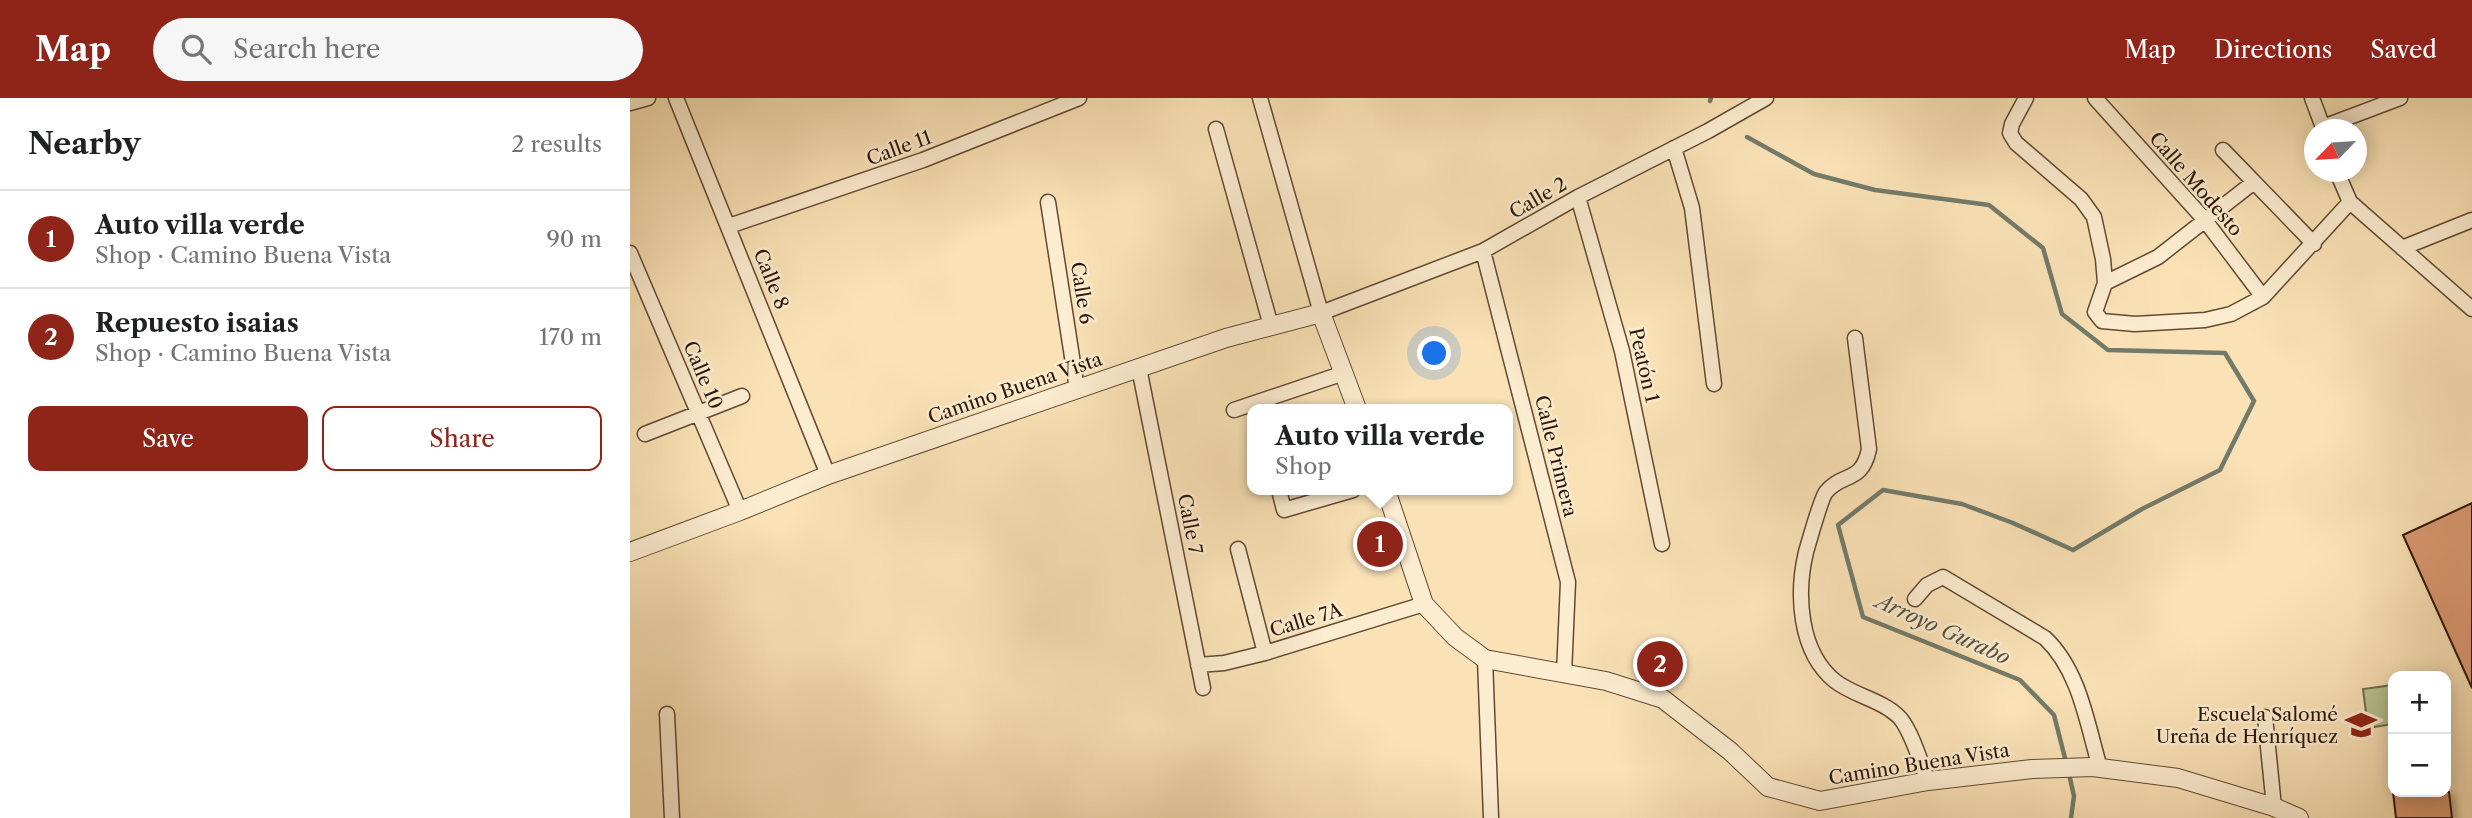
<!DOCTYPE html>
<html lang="en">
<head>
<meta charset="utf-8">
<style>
  :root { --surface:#fff; --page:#f6f6f6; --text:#202124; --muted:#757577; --line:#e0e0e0; --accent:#8f2418 }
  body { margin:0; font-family:"Libre Caslon Text",serif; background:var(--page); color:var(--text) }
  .controls { position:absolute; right:21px; bottom:21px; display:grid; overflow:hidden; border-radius:14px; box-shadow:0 4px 18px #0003 }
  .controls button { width:63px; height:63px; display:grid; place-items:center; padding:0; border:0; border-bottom:2px solid var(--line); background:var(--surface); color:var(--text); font:35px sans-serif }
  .compass { position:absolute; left:1674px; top:21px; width:63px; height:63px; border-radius:50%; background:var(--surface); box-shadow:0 4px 18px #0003; rotate:245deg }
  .you { position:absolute; left:805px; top:256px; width:24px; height:24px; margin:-18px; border:5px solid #fff; border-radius:50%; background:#1a73e8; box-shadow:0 0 0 10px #1a73e833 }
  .badge { display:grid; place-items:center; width:46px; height:46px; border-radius:50%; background:var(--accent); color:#fff; font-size:23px; font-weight:700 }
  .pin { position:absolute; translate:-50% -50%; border:4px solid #fff; box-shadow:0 2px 7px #0006 }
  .popup { position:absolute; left:617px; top:306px; width:266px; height:91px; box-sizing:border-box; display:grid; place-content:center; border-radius:14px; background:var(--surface); filter:drop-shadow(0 2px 5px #0005); font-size:23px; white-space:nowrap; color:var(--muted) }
  .popup b { font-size:26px; color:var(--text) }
  .popup::after { content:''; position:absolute; left:50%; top:100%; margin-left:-14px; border:14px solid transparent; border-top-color:var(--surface) }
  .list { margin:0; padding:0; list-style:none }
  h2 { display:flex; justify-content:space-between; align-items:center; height:91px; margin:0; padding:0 28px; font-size:30px }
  h2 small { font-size:23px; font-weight:400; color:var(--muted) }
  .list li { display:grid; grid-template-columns:46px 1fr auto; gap:21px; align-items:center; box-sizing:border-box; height:98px; padding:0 28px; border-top:2px solid var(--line) }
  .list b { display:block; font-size:26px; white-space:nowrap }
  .list p { margin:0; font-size:23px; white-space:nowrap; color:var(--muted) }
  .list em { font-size:23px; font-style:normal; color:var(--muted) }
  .actions { display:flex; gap:14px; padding:21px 28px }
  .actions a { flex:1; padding:16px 0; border:2px solid var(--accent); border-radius:14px; text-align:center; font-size:24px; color:var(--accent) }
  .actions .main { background:var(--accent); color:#fff }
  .icon { flex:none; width:38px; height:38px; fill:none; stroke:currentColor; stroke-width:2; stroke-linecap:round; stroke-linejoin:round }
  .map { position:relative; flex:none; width:1842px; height:720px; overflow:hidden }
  header { display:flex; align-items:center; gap:42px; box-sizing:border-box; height:98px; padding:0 35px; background:var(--accent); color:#fff }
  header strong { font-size:33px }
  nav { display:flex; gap:38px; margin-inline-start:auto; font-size:24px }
  .search { width:490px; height:63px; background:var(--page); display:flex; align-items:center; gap:18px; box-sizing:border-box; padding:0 24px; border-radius:38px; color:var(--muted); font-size:26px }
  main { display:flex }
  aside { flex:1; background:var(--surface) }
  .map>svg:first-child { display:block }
  .green { fill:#b7c493; stroke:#726e4e; stroke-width:2 }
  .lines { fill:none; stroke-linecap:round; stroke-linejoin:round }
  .stream { stroke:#727b6a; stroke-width:4.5 }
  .building { fill:#da986f; stroke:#2e1708; stroke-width:2; filter:url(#shadow) }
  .minor-casing { stroke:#614a34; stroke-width:17 }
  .tertiary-casing { stroke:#614a34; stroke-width:20 }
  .minor { stroke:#fcecd0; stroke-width:14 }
  .tertiary { stroke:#fcecd0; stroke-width:18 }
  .labels { text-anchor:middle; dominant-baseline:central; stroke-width:5; stroke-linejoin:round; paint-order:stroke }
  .street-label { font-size:19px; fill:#2e1708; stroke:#fcecd0 }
  .poi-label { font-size:19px; fill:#2e1708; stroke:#fcecd0; text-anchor:end }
  .water-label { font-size:21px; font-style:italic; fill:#565141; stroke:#fcecd0 }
</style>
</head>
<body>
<header>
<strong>Map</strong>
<div class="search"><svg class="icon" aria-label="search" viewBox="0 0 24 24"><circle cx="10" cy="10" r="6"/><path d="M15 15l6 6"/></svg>Search here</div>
<nav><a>Map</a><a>Directions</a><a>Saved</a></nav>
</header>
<main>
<aside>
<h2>Nearby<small>2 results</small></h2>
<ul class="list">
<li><span class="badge">1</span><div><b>Auto villa verde</b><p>Shop · Camino Buena Vista</p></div><em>90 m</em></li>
<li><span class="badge">2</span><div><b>Repuesto isaias</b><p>Shop · Camino Buena Vista</p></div><em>170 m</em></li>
</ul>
<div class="actions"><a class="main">Save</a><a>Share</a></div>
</aside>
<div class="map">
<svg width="1842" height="720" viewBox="0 0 1842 720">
  <defs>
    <filter id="shadow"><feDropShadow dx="6" dy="3.5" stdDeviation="3.5" flood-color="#0004"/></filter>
  </defs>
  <rect width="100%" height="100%" fill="#fae2b6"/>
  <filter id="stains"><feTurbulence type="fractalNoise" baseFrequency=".00286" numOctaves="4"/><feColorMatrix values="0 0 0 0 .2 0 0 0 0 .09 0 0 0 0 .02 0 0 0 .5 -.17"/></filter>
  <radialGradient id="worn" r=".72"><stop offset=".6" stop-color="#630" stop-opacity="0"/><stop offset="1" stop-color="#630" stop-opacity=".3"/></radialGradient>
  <!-- green -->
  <path class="green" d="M1763 587V626L1738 630 1733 591Z"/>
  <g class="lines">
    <!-- stream -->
    <path class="stream" d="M1080 3 1081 0
      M1117 39 1184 76 1245 92 1359 107 1413 150 1432 216 1478 252 1595 255 1624 303 1590 372 1512 411 1443 452 1383 425 1332 406 1253 392 1208 427 1233 519 1390 582 1424 617 1436 664
      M1439 676 1444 698 1441 720"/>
  </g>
  <!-- building -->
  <path class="building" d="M1842 405V590L1773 437Z
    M1763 694H1819L1822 720H1766Z"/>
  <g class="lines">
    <defs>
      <path id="minor" d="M46 0 198 377
        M630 0 691 215 853 153 948 99 1078 33 1136 0
        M1396 0 1382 26 1380 35 1386 45 1451 101 1464 119 1473 161 1475 185 1465 214 1472 223 1505 226 1575 222 1601 216 1633 199 1720 104
        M1465 0 1574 121 1633 199
        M1682 0 1694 32
        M0 5 18 0
        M1693 29 1770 0
        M586 31 641 228
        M1044 50 1062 110 1084 286
        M1593 52 1684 146
        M1707 74 1720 104 1842 211
        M948 99 992 253 1032 446
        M418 104 447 291
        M99 128 293 62 449 0
        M1772 150 1842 122
        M853 153 938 484 934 576
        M0 155 110 413
        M1475 185 1528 159 1624 84
        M1225 240 1239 351C1232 386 1212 374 1196 394 1191 400 1179 444 1176 454 1166 496 1169 554 1205 583 1224 598 1253 602 1270 620 1282 634 1291 666 1298 683
        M509 270 573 590
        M604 312 714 275
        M15 336 112 298
        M649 392 654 412 723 392
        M608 451 635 555
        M1285 501 1297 487 1313 479 1415 540C1450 573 1457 626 1470 670
        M855 561 861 720
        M568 567 594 565 635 555 794 506
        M37 616 42 720
        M1635 619 1644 709"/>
      <path id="tertiary" d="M756 392 794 506 825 539 855 561 976 583 1033 601 1100 653 1138 689 1190 703 1298 683 1402 671 1463 669 1548 680 1644 709 1669 720
        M0 454 110 413 198 377 596 240 691 215 727 311"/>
    </defs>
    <!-- minor casing -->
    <use href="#minor" class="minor-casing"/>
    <!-- tertiary casing -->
    <use href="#tertiary" class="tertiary-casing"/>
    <!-- minor -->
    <use href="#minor" class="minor"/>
    <!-- tertiary -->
    <use href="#tertiary" class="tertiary"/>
  </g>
  <!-- icons -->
  <defs>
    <symbol id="school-bare" viewBox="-9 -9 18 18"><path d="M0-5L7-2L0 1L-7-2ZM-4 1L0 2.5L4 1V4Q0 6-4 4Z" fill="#8f2418" stroke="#fcecd0" stroke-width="2.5" paint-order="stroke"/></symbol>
  </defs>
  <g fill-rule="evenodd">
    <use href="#school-bare" x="1709" y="605" width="44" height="44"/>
  </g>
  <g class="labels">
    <!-- street labels -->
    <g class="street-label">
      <text transform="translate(269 50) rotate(-20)">Calle 11</text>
      <text transform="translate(1566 86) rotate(49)">Calle Modesto</text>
      <text transform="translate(908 100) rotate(-30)">Calle 2</text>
      <text transform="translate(141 181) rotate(68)">Calle 8</text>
      <text transform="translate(452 195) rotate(81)">Calle 6</text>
      <text transform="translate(1014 267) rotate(77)">Peatón 1</text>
      <text transform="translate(73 277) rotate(67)">Calle 10</text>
      <text transform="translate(385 290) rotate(-19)">Camino Buena Vista</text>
      <text transform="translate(926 358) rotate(76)">Calle Primera</text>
      <text transform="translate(560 426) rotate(79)">Calle 7</text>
      <text transform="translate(676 522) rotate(-17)">Calle 7A</text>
      <text transform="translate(1289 666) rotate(-9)">Camino Buena Vista</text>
    </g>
    <!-- poi labels -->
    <g class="poi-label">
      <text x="1708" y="616">Escuela Salomé<tspan x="1708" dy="22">Ureña de Henríquez</tspan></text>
    </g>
    <!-- water labels -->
    <g class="water-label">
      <text transform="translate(1313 531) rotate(24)">Arroyo Gurabo</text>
    </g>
  </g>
  <rect width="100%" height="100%" filter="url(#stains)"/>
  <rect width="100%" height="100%" fill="url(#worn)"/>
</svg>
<div class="controls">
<button>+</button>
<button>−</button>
</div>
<svg class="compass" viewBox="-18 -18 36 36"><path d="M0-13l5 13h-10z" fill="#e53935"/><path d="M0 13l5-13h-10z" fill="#757577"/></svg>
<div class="you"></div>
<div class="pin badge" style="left:750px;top:446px">1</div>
<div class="popup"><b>Auto villa verde</b>Shop</div>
<div class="pin badge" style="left:1030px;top:566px">2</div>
</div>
</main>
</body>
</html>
